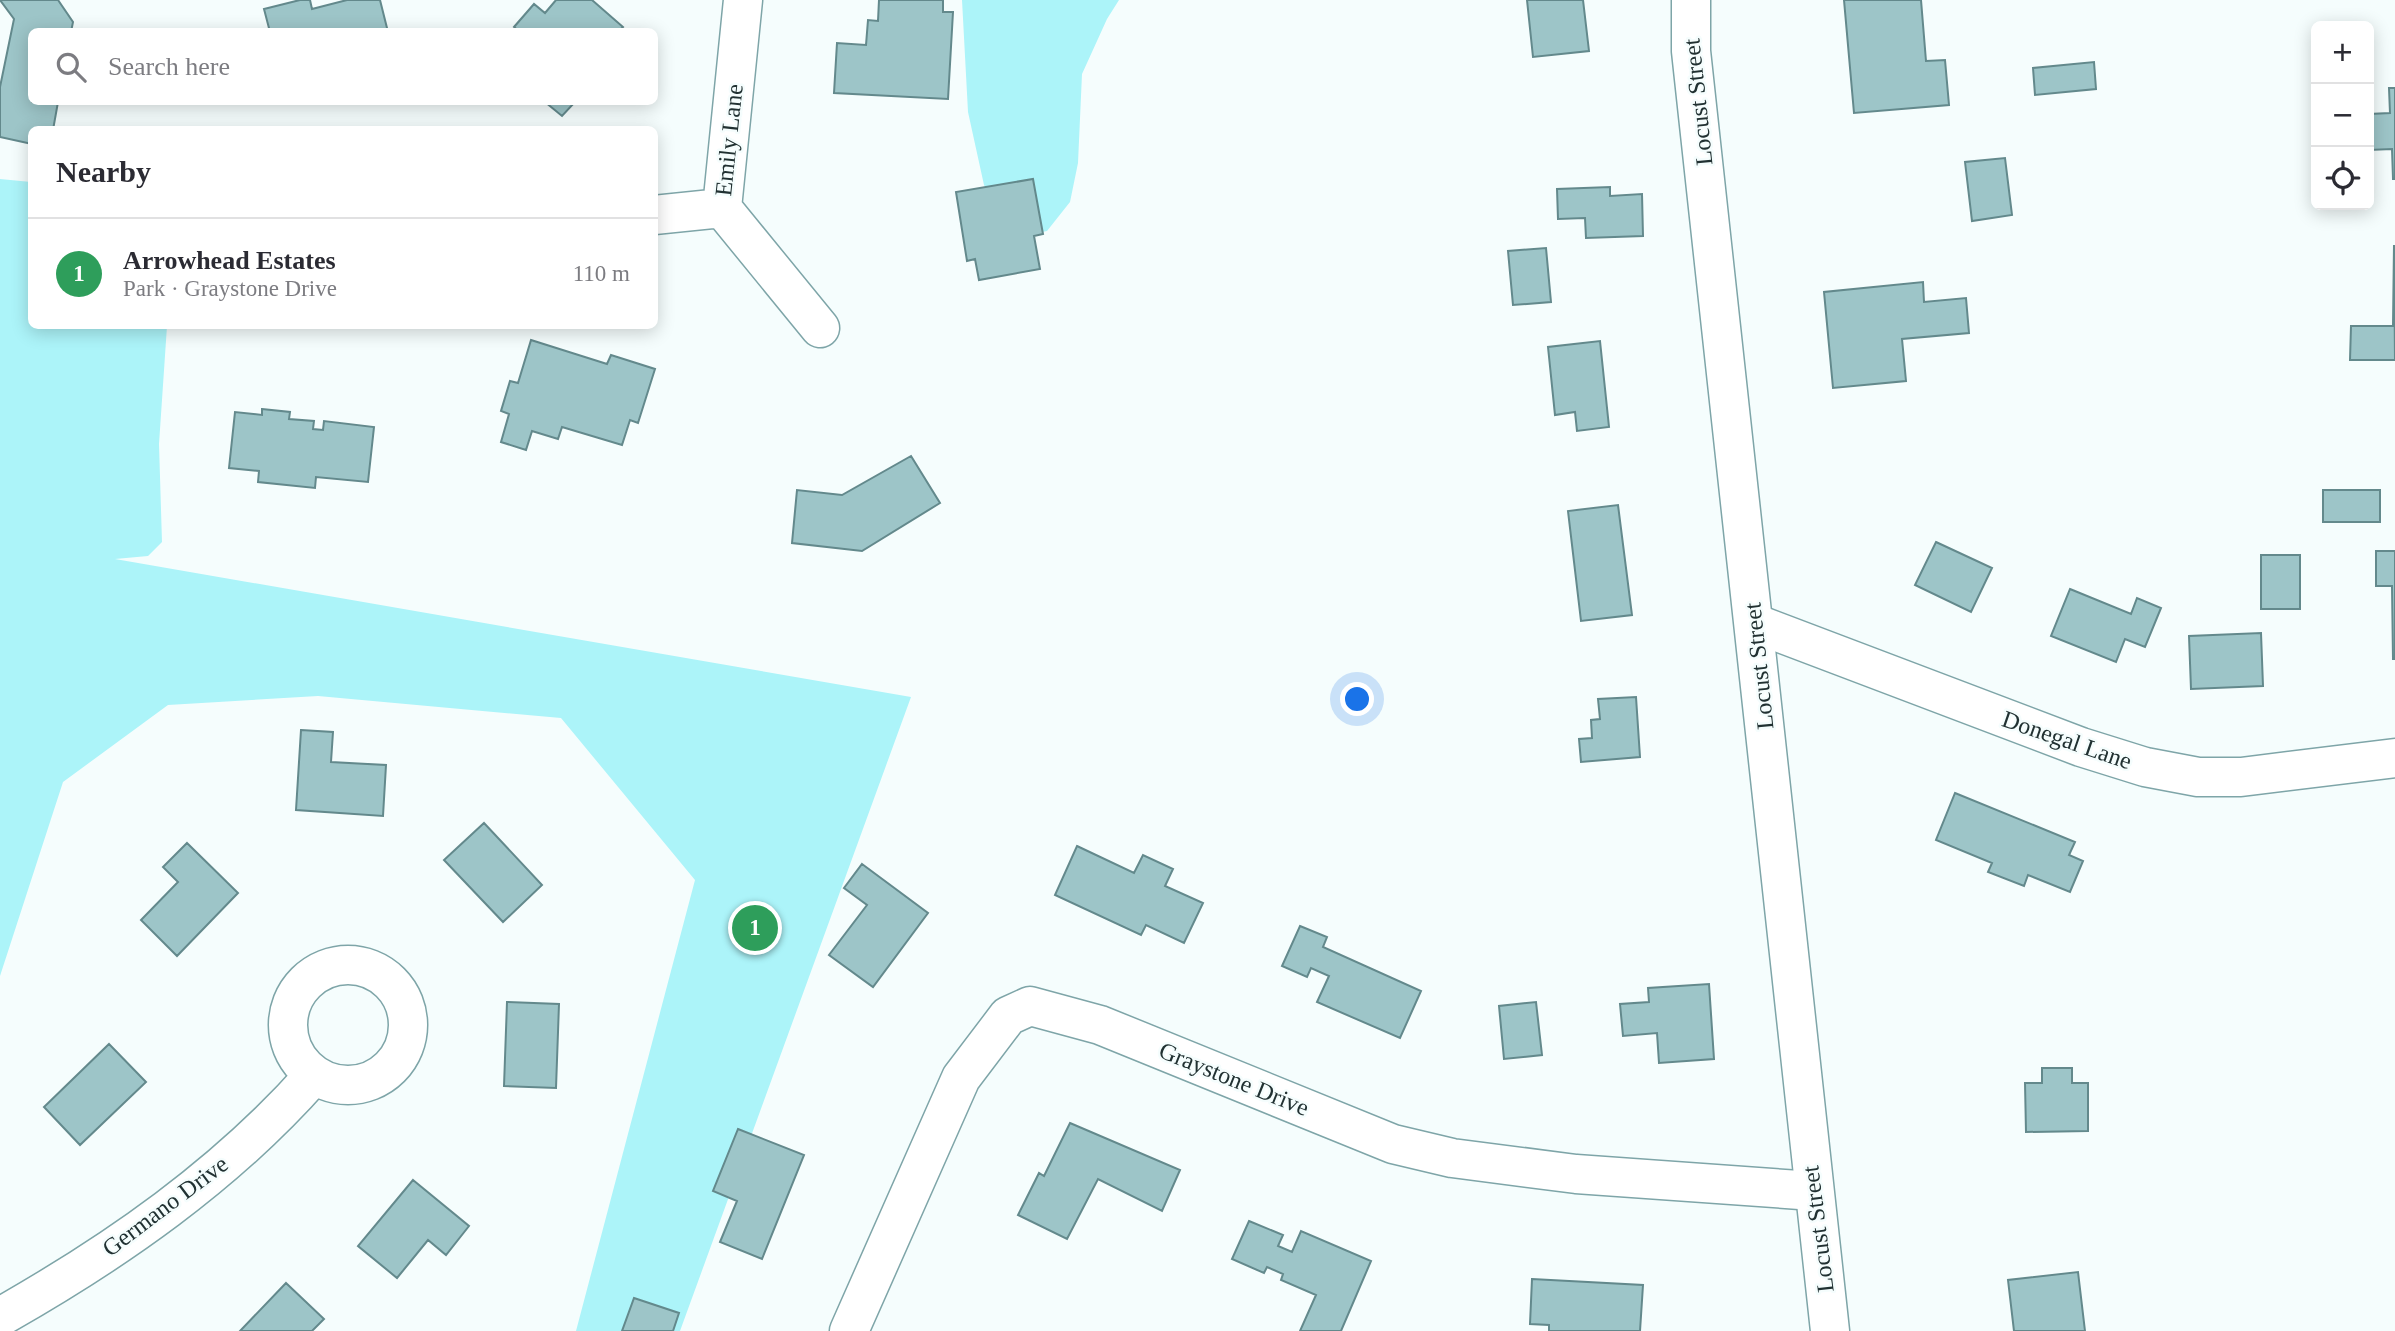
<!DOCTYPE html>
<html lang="en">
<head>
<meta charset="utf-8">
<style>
  :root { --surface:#fff; --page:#f2f2f3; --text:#2b2b33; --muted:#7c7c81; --line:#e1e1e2; --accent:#1a73e8 }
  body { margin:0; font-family:Georgia,serif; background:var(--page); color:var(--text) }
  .controls { position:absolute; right:21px; top:21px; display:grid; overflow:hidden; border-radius:10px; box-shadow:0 4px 18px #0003 }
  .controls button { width:63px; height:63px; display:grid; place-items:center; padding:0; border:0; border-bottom:2px solid var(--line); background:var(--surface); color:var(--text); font:35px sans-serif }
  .you { position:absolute; left:1358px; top:700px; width:24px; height:24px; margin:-18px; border:5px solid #fff; border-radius:50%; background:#1a73e8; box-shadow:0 0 0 10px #1a73e833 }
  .badge { display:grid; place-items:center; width:46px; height:46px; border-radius:50%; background:var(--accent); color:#fff; font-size:23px; font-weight:700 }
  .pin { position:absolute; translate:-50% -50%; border:4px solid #fff; box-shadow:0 2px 7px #0006 }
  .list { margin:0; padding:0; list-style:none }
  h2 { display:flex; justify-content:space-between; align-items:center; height:91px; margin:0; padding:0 28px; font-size:30px }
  h2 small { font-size:23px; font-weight:400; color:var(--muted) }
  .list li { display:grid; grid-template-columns:46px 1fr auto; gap:21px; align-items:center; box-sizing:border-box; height:112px; padding:0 28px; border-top:2px solid var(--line) }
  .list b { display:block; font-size:26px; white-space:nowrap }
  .list p { margin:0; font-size:23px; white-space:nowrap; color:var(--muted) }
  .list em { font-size:23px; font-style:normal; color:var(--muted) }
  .icon { flex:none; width:38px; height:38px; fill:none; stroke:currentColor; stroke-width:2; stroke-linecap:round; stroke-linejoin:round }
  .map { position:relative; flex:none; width:2395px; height:1331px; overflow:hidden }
  .search { position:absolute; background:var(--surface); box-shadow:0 4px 18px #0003; left:28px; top:28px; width:630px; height:77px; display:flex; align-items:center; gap:18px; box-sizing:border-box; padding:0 24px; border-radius:10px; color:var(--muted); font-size:26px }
  .panel { position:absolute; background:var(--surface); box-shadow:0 4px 18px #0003; left:28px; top:126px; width:630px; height:203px; border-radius:10px }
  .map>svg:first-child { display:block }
  .green { fill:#acf4f9 }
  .building { fill:#9dc5c8; stroke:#63898c; stroke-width:2 }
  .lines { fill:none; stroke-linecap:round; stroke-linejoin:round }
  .minor-casing { stroke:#7ea5a8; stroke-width:41 }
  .major-casing { stroke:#7ea5a8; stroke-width:41 }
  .minor { stroke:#fff; stroke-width:38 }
  .major { stroke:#fff; stroke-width:38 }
  .labels { text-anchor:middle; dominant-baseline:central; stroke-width:5; stroke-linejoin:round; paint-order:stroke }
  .street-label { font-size:24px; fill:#213132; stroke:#f5fdfd }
</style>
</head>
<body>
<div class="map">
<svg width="2395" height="1331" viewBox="0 0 2395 1331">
  <rect width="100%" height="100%" fill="#f5fdfd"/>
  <!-- green -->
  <path class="green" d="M962 0H1119L1107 19 1082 74 1078 163 1070 202 1047 231 1014 238 984 185 968 112Z
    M0 179 31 182 32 326H167L159 444 162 542 148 556 115 559 911 697 680 1331H576L695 880 561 718 318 696 168 705 63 782 0 976Z"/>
  <!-- building -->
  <path class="building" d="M0 0H58L73 22 71 32H32V102H58L53 130H32V144L0 137V87L14 19Z
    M300 0H310L312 9 347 0H380L388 32H270L264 9Z
    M556 0H592L623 27 618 32H520L514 27 534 4 545 13Z
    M879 0H943V12H953L948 99 834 93 837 43 866 45 868 20 878 21Z
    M1527 0H1583L1589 51 1533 57Z
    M1844 0H1921L1926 61 1945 60 1949 105 1854 113Z
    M2094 62 2096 89 2035 95 2033 68Z
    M2389 88H2395V179H2393L2392 149 2369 150V114L2390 113Z
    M545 102H575L562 116Z
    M2005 158 2012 215 1972 221 1965 162Z
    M1033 179 1043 234 1034 236 1040 269 979 280 975 259 967 261 956 192Z
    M1610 187V196L1642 194 1643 236 1586 238 1585 218 1558 219 1557 189Z
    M2394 245 2395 360H2350L2351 326H2393Z
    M1546 248 1551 302 1513 305 1508 251Z
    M1923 282 1924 302 1966 298 1969 333 1902 339 1906 381 1833 388 1824 292Z
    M531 340 607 364 611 355 655 369 638 423 630 420 622 445 562 427 558 439 532 431 526 450 501 442 509 414 501 411 510 381 518 383Z
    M1600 341 1609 427 1577 431 1575 412 1555 415 1548 347Z
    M262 409 290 412 289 419 314 421 313 429 323 430 324 421 374 427 368 482 316 477 315 488 258 482 259 471 229 468 235 412 262 415Z
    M911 456 940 503 862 551 792 543 797 490 842 495Z
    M2323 490H2380V522H2323Z
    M1618 505 1632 615 1581 621 1568 511Z
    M1936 542 1992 568 1971 612 1915 585Z
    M2376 551H2395V659H2393L2392 586H2376Z
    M2261 555H2300V609H2261Z
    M2070 589 2131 614 2137 598 2161 608 2145 647 2125 639 2116 662 2051 636Z
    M2261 633 2263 686 2191 689 2189 636Z
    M1636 697 1640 757 1581 762 1579 739 1592 738 1591 720 1600 719 1598 699Z
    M301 730 333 732 331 762 386 765 383 816 296 810Z
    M1955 793 2075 842 2069 855 2083 861 2070 892 2028 875 2024 886 1988 872 1992 863 1936 840Z
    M484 823 542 885 503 922 444 860Z
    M187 843 238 893 177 956 141 920 178 882 163 867Z
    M1077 846 1134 873 1143 855 1173 869 1165 886 1203 903 1184 943 1146 925 1141 935 1055 895Z
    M862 864 928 913 873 987 829 955 867 905 844 888Z
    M1300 926 1327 937 1323 947 1421 991 1400 1038 1317 1002 1329 976 1311 968 1307 977 1282 966Z
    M1709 984 1714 1059 1659 1063 1657 1033 1623 1036 1620 1004 1649 1002 1648 988Z
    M507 1002 559 1004 556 1088 504 1086Z
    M1536 1002 1542 1055 1504 1059 1499 1006Z
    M109 1044 146 1082 80 1145 44 1107Z
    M2042 1068H2072V1083H2088V1131L2026 1132 2025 1083H2042Z
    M1070 1123 1180 1170 1162 1211 1098 1179 1067 1239 1018 1215 1039 1173 1044 1176Z
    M738 1129 804 1155 762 1259 720 1242 737 1201 713 1191Z
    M413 1180 469 1226 446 1255 428 1240 397 1278 358 1246Z
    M1249 1221 1283 1235 1278 1246 1292 1252 1301 1231 1371 1261 1341 1331H1300L1316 1295 1281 1280 1283 1274 1267 1267 1264 1273 1232 1259Z
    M2078 1272 2085 1331H2014L2008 1280Z
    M1532 1279 1643 1285 1640 1331H1549V1325L1530 1324Z
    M286 1283 324 1319 312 1331H240Z
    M634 1298 679 1313 673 1331H622Z"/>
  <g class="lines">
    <defs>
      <path id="minor" d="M743 0 722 208 820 328
        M654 215 722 208
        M1754 623 2081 747 2145 767 2198 777H2241L2395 758
        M288 1025a60 60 0 1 1 120 0a60 60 0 1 1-120 0Z
        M0 1317C115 1252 226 1175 314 1075
        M849 1331 961 1078 1008 1016 1030 1006 1100 1025 1393 1144 1452 1158 1576 1174 1814 1191"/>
      <path id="major" d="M1691 0V51L1830 1331"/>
    </defs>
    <!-- minor casing -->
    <use href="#minor" class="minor-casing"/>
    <!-- major casing -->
    <use href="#major" class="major-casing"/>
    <!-- minor -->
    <use href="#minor" class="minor"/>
    <!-- major -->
    <use href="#major" class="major"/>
  </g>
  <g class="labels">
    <!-- street labels -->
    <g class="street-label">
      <text transform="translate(1698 102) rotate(-96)">Locust Street</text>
      <text transform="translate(729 140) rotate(-84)">Emily Lane</text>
      <text transform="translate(1759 666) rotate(-96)">Locust Street</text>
      <text transform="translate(2067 740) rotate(19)">Donegal Lane</text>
      <text transform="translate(1234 1079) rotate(22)">Graystone Drive</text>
      <text transform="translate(165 1206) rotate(-37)">Germano Drive</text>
      <text transform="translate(1818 1229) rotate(-97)">Locust Street</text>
    </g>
  </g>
</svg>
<div class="controls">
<button>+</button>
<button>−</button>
<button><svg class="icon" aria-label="locate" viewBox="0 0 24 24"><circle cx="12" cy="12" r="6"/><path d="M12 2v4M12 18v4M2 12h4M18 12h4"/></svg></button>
</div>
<div class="you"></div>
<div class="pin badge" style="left:755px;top:928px;background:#2e9e5b">1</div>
<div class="search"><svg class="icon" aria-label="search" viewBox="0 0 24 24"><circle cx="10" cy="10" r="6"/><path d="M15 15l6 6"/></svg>Search here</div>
<section class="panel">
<h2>Nearby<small></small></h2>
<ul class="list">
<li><span class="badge" style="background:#2e9e5b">1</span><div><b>Arrowhead Estates</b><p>Park · Graystone Drive</p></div><em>110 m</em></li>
</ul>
</section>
</div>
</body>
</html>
